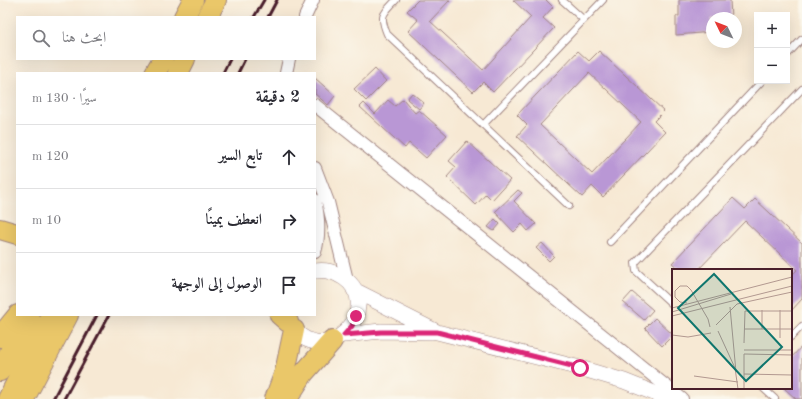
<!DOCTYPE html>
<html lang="ar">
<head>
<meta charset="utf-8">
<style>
  :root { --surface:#fff; --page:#f2f2f3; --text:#2b2b33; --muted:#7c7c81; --line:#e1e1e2 }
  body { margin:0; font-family:"Old Standard TT",Amiri,serif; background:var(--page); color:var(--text); direction:rtl }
  .controls { position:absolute; right:12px; top:12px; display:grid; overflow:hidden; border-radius:0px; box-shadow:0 4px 16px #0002 }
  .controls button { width:36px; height:36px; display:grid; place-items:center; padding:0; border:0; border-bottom:1px solid var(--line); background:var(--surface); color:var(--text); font:20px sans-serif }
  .compass { position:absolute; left:706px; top:12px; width:36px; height:36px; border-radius:50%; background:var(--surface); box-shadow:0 4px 16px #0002; rotate:313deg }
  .stop { position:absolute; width:12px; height:12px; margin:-9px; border:3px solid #db2777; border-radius:50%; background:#fff }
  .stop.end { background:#db2777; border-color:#fff; box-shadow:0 1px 4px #0008 }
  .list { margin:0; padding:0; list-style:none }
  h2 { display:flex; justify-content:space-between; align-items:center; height:52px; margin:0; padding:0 16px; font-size:17px }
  h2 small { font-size:13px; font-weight:400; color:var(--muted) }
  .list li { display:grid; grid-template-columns:26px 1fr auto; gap:12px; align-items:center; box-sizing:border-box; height:64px; padding:0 16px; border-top:1px solid var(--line) }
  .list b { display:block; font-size:15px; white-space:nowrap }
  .list em { font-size:13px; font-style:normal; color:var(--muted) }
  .icon { flex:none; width:22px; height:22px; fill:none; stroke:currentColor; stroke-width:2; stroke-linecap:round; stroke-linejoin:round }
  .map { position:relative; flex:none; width:802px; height:399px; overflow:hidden; direction:ltr }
  .search { position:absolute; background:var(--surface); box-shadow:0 4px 16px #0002; left:16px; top:16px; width:300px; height:44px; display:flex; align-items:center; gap:10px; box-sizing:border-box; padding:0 14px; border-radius:0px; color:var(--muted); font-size:15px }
  .panel { position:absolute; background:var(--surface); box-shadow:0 4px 16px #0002; left:16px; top:72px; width:300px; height:244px; border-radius:0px; direction:rtl }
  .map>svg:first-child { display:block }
  .building { fill:#b997d5; fill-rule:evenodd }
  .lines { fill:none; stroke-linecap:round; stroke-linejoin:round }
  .service-casing { stroke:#a08480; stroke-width:8 }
  .minor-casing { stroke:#a08480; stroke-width:14 }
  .tertiary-casing { stroke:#a08480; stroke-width:16 }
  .trunk-casing { stroke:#a08480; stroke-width:22 }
  .service { stroke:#fff; stroke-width:6 }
  .minor { stroke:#fff; stroke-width:12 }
  .tertiary { stroke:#fff; stroke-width:15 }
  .trunk { stroke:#eac769; stroke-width:20 }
  .rail { stroke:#4a1f2b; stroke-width:3 }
  .route { stroke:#db2777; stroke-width:5 }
  .inset-road { fill:none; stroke:#b29890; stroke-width:1 }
  .view { fill:#0f766e; fill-opacity:0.15; stroke:#0f766e; stroke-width:2 }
  .inset-edge { fill:none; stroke:#4a1f2b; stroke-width:2 }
</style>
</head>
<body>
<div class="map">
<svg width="802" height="399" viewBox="0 0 802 399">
  <rect width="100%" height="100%" fill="#fbf7ec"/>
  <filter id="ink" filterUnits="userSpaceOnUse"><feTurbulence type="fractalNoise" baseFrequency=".025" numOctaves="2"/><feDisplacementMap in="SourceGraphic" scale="8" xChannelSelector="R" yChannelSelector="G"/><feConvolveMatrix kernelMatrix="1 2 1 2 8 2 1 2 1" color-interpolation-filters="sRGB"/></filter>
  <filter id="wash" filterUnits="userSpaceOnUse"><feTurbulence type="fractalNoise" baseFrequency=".012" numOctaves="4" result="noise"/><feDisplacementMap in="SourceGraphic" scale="16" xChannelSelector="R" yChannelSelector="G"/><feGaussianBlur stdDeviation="0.9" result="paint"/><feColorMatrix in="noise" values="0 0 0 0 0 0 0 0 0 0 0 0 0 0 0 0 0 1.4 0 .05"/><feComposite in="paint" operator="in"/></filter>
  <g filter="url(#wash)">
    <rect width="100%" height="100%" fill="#f7e9d4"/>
    <g id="blocks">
      <!-- building -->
      <path class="building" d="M418 0H450L430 21 483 70 531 17 513 0H546L553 7 543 18 554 28 493 92 483 82 473 92 408 31 418 20 407 11Z
        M679 0H730L731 18H712V32L676 35V16H679Z
        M578 51 589 61 599 51 664 111 654 121 665 132 603 197 592 186 582 197 517 136 527 125 517 115ZM589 73 641 122 592 174 540 125Z
        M375 69 386 81 366 101 354 89Z
        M315 78 335 96 328 105 315 94Z
        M412 93 424 103 419 109 407 99Z
        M403 99 415 113 419 110 447 135 426 158 409 143 405 148 360 107 364 103 375 114 388 100 395 106Z
        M467 141 510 180 492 200 486 194 476 205 447 177 456 167 449 161Z
        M518 190 522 193 514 201 536 224 528 231 522 224 514 232 495 212Z
        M733 198 745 209 755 199 802 243V299L791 311V276L797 270 745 221 698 270H680L672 263Z
        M495 219 500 224 494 231 488 227Z
        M542 243 554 256 549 261 536 248Z
        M632 292 653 310 644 320 623 302Z
        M655 318 673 335 662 346 645 328Z
        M802 346V399H796L784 388H791V379L793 376 791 374V358Z"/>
    </g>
  </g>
  <g filter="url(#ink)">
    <use href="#blocks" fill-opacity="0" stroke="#a08480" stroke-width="1"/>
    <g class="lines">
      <defs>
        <path id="service" d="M396 0C383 14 379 15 387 34L569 206
          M562 0 584 20
          M787 55 802 39
          M483 125 603 0
          M610 242 762 81
          M673 305 636 271 635 263 802 89
          M791 337 802 326
          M763 388 775 399"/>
        <path id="minor" d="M305 17 313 0
          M286 73 289 59
          M315 105 682 399
          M315 168 328 202 347 280
          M315 200C319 218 320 235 315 252"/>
        <path id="tertiary" d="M354 290 437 332 580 368 624 381 669 399
          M289 323C325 376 386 307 344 278 334 272 326 269 315 271
          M344 335 381 331 432 332"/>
        <path id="trunk" d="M184 17 193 0
          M207 17 216 0
          M155 73 163 59
          M178 73 185 59
          M0 229 17 234
          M280 315 288 322
          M0 337 18 315
          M0 371 29 315
          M8 399 51 315
          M24 399 68 315
          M275 399 285 372 294 330
          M287 399 303 374 332 341"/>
      </defs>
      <!-- service casing -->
      <use href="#service" class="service-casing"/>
      <!-- minor casing -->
      <use href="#minor" class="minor-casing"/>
      <!-- tertiary casing -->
      <use href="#tertiary" class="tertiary-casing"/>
      <!-- trunk casing -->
      <use href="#trunk" class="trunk-casing"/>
      <!-- service -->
      <use href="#service" class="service"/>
      <!-- minor -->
      <use href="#minor" class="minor"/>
      <!-- tertiary -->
      <use href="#tertiary" class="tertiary"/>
      <!-- trunk -->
      <use href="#trunk" class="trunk"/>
      <!-- rail -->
      <path class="rail" d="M254 17 264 0
        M268 17 277 0
        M223 73 230 59
        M238 73 245 59
        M53 399 97 315
        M64 399 109 315"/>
    </g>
  </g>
  <g class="lines" filter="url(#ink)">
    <!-- route -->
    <path class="route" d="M356 316 352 326 344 335 381 332H437L580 368"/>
  </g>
  <!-- overview -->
  <g transform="translate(672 269)">
    <rect width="120" height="120" fill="#f7e9d4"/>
    <path class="inset-road" d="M15 34 8 33 3 28V22L8 17H15L19 21 36 50 38 58M58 38 64 103M0 39 120 8M0 43 59 25M0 47 120 17M44 56 65 35 120 23M72 60H120M90 60V41M46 62 63 99 66 120M0 66 16 68 39 64M108 69V41M72 74 73 42H120M72 81H120M72 105 120 106M22 107 66 113M72 120V85L120 86"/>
    <path class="view" d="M42 5 110 78 74 112 6 39Z"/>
    <rect width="120" height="120" class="inset-edge"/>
  </g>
</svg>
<div class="controls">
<button>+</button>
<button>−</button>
</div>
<svg class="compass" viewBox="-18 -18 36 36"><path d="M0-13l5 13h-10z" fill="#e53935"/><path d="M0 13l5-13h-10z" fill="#7c7c81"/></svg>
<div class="stop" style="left:580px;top:368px"></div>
<div class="stop end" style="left:356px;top:316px"></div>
<div class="search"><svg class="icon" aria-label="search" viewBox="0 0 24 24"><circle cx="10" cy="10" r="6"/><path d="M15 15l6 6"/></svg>ابحث هنا</div>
<section class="panel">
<h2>2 دقيقة<small>سيرًا · 130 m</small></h2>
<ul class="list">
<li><svg class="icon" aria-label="ahead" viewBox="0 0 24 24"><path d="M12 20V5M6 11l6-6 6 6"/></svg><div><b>تابع السير</b></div><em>120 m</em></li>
<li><svg class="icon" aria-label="right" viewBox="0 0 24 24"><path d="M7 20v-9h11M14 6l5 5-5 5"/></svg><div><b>انعطف يمينًا</b></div><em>10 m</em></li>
<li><svg class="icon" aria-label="arrive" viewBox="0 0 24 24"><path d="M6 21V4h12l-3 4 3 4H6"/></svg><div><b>الوصول إلى الوجهة</b></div></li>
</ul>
</section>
</div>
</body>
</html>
